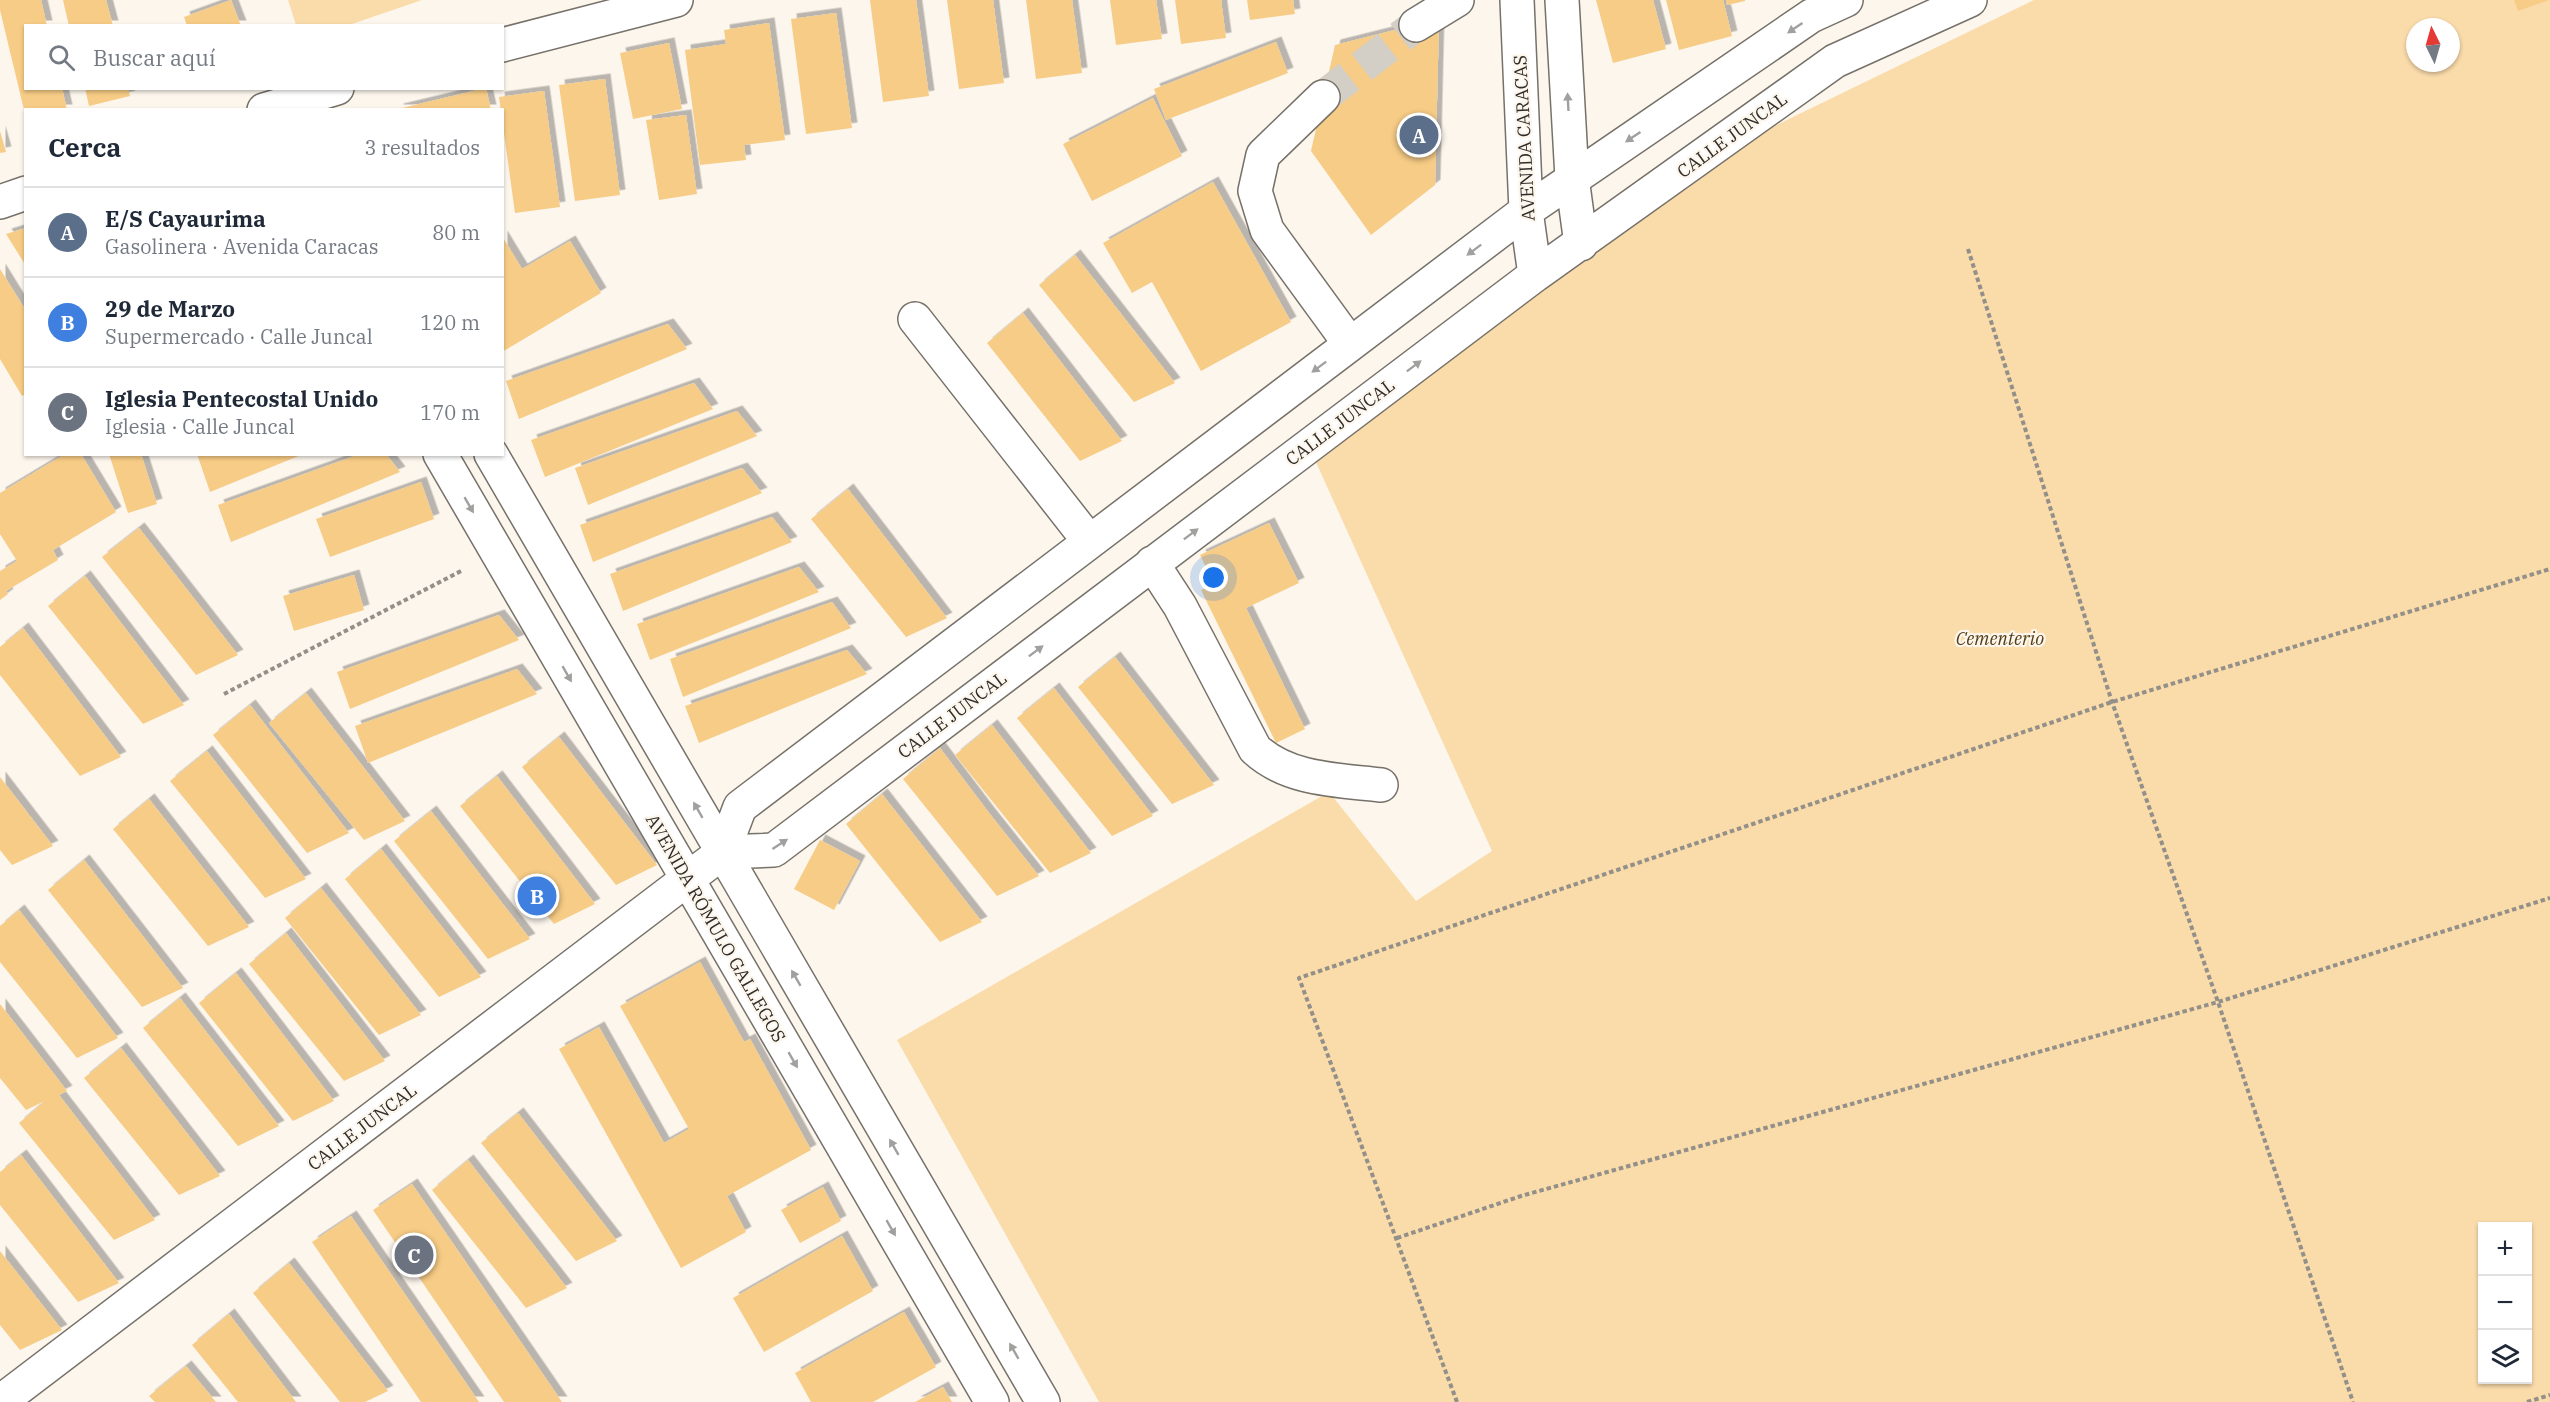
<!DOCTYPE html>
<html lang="es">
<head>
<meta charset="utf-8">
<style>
  :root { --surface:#fff; --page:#f2f2f3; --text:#1f2937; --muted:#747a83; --line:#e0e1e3; --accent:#111827 }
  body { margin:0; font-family:"IBM Plex Serif",serif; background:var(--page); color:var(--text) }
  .controls { position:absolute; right:18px; bottom:18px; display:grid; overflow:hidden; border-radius:0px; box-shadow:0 2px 4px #0004 }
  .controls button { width:54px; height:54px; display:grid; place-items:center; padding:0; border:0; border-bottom:2px solid var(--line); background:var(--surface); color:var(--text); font:30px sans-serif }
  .compass { position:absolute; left:2406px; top:18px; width:54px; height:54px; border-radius:50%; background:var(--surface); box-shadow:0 2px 4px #0004; rotate:355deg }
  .you { position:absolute; left:1214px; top:578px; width:21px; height:21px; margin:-15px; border:4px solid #fff; border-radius:50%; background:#1a73e8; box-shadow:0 0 0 9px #1a73e833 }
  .badge { display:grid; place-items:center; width:39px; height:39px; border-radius:50%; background:var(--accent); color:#fff; font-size:20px; font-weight:700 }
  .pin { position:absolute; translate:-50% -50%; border:3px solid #fff; box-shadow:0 2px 6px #0006 }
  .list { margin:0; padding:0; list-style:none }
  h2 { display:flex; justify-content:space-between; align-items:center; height:78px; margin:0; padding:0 24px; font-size:26px }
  h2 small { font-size:20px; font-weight:400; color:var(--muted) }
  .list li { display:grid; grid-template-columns:39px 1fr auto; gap:18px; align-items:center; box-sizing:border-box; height:90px; padding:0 24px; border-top:2px solid var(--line) }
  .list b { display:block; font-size:22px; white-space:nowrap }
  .list p { margin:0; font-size:20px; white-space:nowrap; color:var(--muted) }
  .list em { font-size:20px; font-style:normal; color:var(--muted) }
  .icon { flex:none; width:33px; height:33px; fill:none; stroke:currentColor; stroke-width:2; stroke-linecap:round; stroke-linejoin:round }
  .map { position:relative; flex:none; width:2550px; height:1402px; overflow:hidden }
  .search { position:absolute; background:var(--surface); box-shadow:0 2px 4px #0004; left:24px; top:24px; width:480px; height:66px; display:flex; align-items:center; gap:15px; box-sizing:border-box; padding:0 21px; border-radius:0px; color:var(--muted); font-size:22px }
  .panel { position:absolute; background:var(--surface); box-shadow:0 2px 4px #0004; left:24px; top:108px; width:480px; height:348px; border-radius:0px }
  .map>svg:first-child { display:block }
  .green { fill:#fadbaa; fill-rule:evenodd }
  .building { fill:#f7cc86; filter:url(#shadow) }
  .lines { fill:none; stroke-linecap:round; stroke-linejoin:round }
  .minor-tunnel { stroke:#d3cec6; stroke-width:33; stroke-dasharray:33 16; stroke-linecap:butt }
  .minor-casing { stroke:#767169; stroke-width:36 }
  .path { stroke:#938f89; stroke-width:4; stroke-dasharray:4.5 3; stroke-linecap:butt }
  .minor { stroke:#fff; stroke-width:33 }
  .oneway { fill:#a1a09f }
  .labels { text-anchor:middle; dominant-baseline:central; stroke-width:4.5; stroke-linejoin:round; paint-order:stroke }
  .street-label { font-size:18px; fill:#2f2c29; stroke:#fcf6ed }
  .park-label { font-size:18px; font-style:italic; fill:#553f18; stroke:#fcf6ed }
</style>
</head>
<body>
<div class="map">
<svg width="2550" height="1402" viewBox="0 0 2550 1402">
  <defs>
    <filter id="shadow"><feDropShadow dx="5.5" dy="-5.5" stdDeviation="0" flood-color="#0004"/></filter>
  </defs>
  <rect width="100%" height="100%" fill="#fcf6ed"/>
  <!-- green -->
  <path class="green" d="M288 0H422L349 25H296Z
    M2034 0H2550V1402H1099L897 1040 1329 792 1416 901 1492 851 1310 449 1764 131ZM2415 27H2451V63H2415ZM2482 1226H2528V1380H2482Z"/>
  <!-- building -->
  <path class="building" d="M0 0H41L47 26H26V88H62L67 110H24L0 10Z
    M63 0H106L113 26H69Z
    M231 0 241 26H187L184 17Z
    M870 0H916L929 96 883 102Z
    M947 0H993L1004 83 959 89Z
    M1026 0H1072L1082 73 1036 79Z
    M1110 0H1156L1162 39 1116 45Z
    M1175 0H1221L1226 38 1181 44Z
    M1247 0H1293L1295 14 1250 20Z
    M1596 0H1653L1666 49 1613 63Z
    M1666 0H1723L1732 36 1679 50Z
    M1726 0H1745V1L1727 5Z
    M2514 0H2549L2518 11Z
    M836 13 852 128 806 134 791 19Z
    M1439 19 1435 185 1371 235 1311 151 1335 45Z
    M769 23 785 140 744 145 746 160 700 165 685 50 726 44 724 30Z
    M1276 42 1288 73 1166 120 1154 89Z
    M669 43 682 109 633 119 620 53Z
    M605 79 620 195 575 201 559 85Z
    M85 88H128L130 96 89 106Z
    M486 88 491 110H398V109Z
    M544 91 560 207 515 213 499 97Z
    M1153 98 1182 156 1092 201 1063 144Z
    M686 115 697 194 659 200 646 120Z
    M0 131 6 152 0 153Z
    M1213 182 1291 322 1201 371 1152 282 1132 293 1103 243Z
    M26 228V266L6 234Z
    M502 236 522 269 570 241 601 293 502 352Z
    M1075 255 1175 383 1134 402 1039 285Z
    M0 269 26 311V394L22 396 0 359Z
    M1023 313 1122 441 1080 461 987 343Z
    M668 324 687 349 519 419 506 381Z
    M694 383 713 409 545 477 531 440Z
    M737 411 757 436 588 505 575 468Z
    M65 454H81L116 512 53 550 58 560 6 591 8 594 0 600V571L17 561 0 534V493Z
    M109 454H141L157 504 128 513Z
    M197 454H301V455L210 492Z
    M360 454H386L400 472 231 542 218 505Z
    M742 468 762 493 593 562 580 525Z
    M421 482 434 519 330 557 316 519Z
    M848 489 947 618 906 637 811 519Z
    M772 517 792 542 623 611 610 574Z
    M1269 523 1299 583 1246 608 1305 729 1276 743 1201 590 1214 584 1200 555Z
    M139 528 238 655 196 675 102 557Z
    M799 567 819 592 650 660 637 624Z
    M354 575 364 610 294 631 283 596Z
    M85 576 184 705 143 724 48 606Z
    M832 602 851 628 683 697 670 659Z
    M499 615 519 640 350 709 337 672Z
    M23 628 121 757 80 776 0 675V647Z
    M847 650 867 674 699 743 685 706Z
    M1115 657 1214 785 1172 804 1078 687Z
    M517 669 537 694 368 763 355 726Z
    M1054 688 1153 816 1112 836 1017 718Z
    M306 693 405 821 364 840 269 723Z
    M250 705 349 833 307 853 213 735Z
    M992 725 1091 853 1050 873 955 755Z
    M559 737 657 865 616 885 522 767Z
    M940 748 989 813 1039 876 997 896 903 779Z
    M207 751 306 879 265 898 170 781Z
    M497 776 595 904 554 924 460 806Z
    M0 777 53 846 12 865 0 850Z
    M882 794 982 922 940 942 846 824Z
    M149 799 249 927 208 946 113 829Z
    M431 811 530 939 488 959 394 841Z
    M820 840 860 861 834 910 794 889Z
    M381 849 481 977 439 997 345 879Z
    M84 860 183 988 142 1007 48 890Z
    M321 888 421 1015 379 1035 285 918Z
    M19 910 118 1038 77 1058 0 962V926Z
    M286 933 385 1061 344 1081 249 964Z
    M700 962 744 1042 750 1039 811 1150 727 1196 746 1232 681 1268 559 1049 599 1027 664 1143 689 1129 620 1006Z
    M236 973 334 1101 293 1121 199 1003Z
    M180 998 279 1126 238 1146 143 1028Z
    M0 1004 67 1091 59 1095 155 1220 114 1240 19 1123 45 1101 26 1110 0 1078Z
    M121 1048 220 1176 179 1195 84 1078Z
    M518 1113 617 1241 576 1261 481 1143Z
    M21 1155 119 1283 78 1302 0 1205V1172Z
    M468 1160 567 1288 526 1308 432 1190Z
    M412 1184 562 1402H504L373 1210Z
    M823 1187 841 1221 800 1243 781 1210Z
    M351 1216 479 1402H421L312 1242Z
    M842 1236 873 1291 764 1352 733 1298Z
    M0 1251 62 1330 20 1350 0 1325Z
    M289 1263 388 1391 365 1402H340L253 1293Z
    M904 1312 936 1367 873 1402H811L795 1373Z
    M229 1314 296 1402H238L192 1345Z
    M186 1366 216 1402H155L149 1396Z
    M943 1387 952 1402H915Z"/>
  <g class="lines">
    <!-- minor-tunnel -->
    <path class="minor-tunnel" d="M1323 97 1416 25"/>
    <defs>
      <path id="minor" d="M1517 0 1526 211 1535 275
        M1562 0 1572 178 1581 244
        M1416 25 1457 0
        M502 45 676 0
        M1323 97 1263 155 1255 191 1267 230 1350 344
        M264 110 337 88
        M0 202 26 193
        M915 319 1089 541
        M440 454 992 1402
        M491 454 1043 1402
        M1152 563 1180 606 1255 749C1288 780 1338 780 1381 785
        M723 852 774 850 1535 275 1835 61 1970 0
        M0 1402 723 852 740 807 1526 211 1811 16 1846 0"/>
    </defs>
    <!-- minor casing -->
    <use href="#minor" class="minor-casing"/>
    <!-- path -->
    <path class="path" d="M1968 249 2112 702 2218 1002 2353 1402
      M224 694 463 570
      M1397 1238 1521 1196 2218 1002 2550 898
      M1457 1402 1299 978 2112 702 2550 569
      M2527 1402 2550 1395"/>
    <!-- minor -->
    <use href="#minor" class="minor"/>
  </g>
  <!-- one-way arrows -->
  <defs><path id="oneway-solid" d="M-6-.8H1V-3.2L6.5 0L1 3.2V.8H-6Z" transform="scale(1.5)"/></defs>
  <g class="oneway">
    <use href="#oneway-solid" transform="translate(1795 28) rotate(146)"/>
    <use href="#oneway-solid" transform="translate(1568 102) rotate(-93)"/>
    <use href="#oneway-solid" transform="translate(1633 137) rotate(146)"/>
    <use href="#oneway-solid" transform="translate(1474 250) rotate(143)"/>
    <use href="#oneway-solid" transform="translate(1414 366) rotate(-37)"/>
    <use href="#oneway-solid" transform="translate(1319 367) rotate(143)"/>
    <use href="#oneway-solid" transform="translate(469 505) rotate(60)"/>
    <use href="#oneway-solid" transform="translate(1191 534) rotate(-37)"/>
    <use href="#oneway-solid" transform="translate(1036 651) rotate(-37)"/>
    <use href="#oneway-solid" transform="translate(567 674) rotate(60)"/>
    <use href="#oneway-solid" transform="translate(698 810) rotate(-120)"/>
    <use href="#oneway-solid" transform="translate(780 844) rotate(-33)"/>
    <use href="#oneway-solid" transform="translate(796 978) rotate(-120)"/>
    <use href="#oneway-solid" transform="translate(793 1060) rotate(60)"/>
    <use href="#oneway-solid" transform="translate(894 1147) rotate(-120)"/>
    <use href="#oneway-solid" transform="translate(891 1228) rotate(60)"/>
    <use href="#oneway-solid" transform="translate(1014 1351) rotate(-120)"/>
  </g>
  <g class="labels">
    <!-- street labels -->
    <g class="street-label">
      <text transform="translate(1732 135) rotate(-36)">CALLE JUNCAL</text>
      <text transform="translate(1524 138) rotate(-93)">AVENIDA CARACAS</text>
      <text transform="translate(1340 422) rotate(-37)">CALLE JUNCAL</text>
      <text transform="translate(952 715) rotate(-37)">CALLE JUNCAL</text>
      <text transform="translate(716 928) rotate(60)">AVENIDA RÓMULO GALLEGOS</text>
      <text transform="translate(362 1127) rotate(-37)">CALLE JUNCAL</text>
    </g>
    <!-- park labels -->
    <g class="park-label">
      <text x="2000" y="638">Cementerio</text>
    </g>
  </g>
</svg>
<div class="controls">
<button>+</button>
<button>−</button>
<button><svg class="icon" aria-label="layers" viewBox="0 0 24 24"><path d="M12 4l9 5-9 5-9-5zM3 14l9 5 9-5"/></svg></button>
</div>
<svg class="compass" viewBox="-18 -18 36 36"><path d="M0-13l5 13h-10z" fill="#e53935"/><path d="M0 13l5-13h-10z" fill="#747a83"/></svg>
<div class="you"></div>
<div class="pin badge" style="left:1419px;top:135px;background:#5c6f8a">A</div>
<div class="pin badge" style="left:537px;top:896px;background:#3f7fe0">B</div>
<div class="pin badge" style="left:414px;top:1255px;background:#6b7280">C</div>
<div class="search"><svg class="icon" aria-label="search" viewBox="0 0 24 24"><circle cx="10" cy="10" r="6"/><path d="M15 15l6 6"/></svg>Buscar aquí</div>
<section class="panel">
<h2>Cerca<small>3 resultados</small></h2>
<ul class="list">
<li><span class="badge" style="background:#5c6f8a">A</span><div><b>E/S Cayaurima</b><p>Gasolinera · Avenida Caracas</p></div><em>80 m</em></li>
<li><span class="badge" style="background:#3f7fe0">B</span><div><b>29 de Marzo</b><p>Supermercado · Calle Juncal</p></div><em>120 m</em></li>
<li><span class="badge" style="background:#6b7280">C</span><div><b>Iglesia Pentecostal Unido</b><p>Iglesia · Calle Juncal</p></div><em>170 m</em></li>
</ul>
</section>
</div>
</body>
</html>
